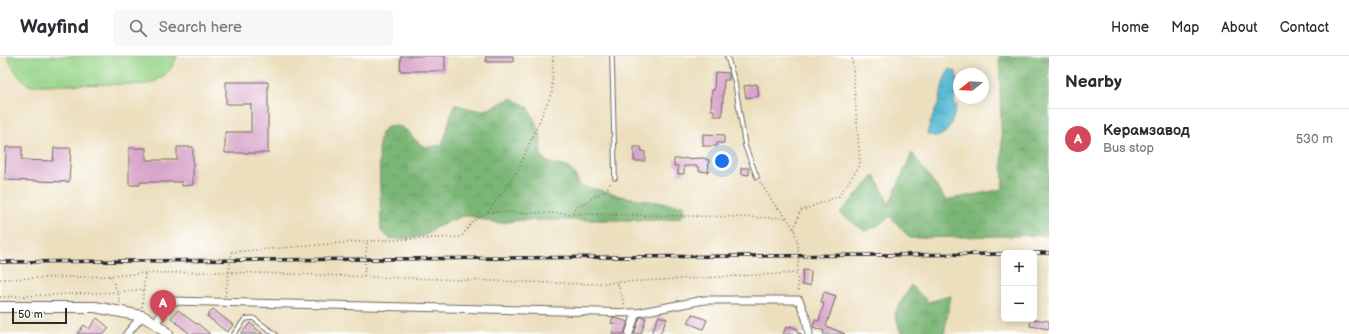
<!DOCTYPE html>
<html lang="en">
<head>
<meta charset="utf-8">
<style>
  :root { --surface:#fff; --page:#f7f7f7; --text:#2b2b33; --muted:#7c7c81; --line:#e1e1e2; --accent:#d1495b }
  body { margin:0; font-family:"Balsamiq Sans",sans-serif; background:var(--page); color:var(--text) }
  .controls { position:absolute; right:12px; bottom:12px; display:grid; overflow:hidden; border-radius:6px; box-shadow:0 2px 10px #0003 }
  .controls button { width:36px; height:36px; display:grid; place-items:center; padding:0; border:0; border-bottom:1px solid var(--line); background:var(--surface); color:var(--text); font:20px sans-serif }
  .compass { position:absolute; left:953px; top:12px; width:36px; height:36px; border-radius:50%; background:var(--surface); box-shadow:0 2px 10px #0003; rotate:252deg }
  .scale { position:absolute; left:12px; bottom:10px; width:55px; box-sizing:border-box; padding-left:4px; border:2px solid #2b2b2b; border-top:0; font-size:11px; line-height:14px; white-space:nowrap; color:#2b2b2b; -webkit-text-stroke:3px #fff; paint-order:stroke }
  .you { position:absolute; left:722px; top:105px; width:14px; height:14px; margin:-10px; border:3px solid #fff; border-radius:50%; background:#1a73e8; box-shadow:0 0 0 6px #1a73e833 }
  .badge { display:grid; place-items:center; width:26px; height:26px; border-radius:50%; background:var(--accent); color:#fff; font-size:13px; font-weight:700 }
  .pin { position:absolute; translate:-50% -33px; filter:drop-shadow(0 1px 2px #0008) }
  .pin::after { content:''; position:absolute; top:21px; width:14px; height:12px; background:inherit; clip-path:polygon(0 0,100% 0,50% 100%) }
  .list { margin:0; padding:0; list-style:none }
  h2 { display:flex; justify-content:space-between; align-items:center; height:52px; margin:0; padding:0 16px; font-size:17px }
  h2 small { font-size:13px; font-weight:400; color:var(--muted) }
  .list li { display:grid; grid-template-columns:26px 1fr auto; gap:12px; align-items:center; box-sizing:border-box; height:60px; padding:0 16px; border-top:1px solid var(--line) }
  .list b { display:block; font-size:15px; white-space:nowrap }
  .list p { margin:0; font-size:13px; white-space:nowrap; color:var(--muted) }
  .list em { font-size:13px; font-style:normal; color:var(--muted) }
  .icon { flex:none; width:22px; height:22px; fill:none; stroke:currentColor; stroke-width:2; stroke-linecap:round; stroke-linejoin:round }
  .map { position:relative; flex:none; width:1049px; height:278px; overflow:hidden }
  header { display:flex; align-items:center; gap:24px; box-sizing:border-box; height:56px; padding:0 20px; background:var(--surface); border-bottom:1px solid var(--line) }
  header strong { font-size:19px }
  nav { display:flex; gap:22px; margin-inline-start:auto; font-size:14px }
  .search { width:280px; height:36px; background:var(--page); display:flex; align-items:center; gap:10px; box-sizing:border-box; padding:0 14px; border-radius:6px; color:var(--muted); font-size:15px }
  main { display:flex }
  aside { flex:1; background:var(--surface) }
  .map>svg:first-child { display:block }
  .green { fill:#98d489; stroke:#62805a }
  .forest { fill:url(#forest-crowns); stroke:#527050 }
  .water { fill:url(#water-ripples); stroke:#3f707e }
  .building { fill:#d8a4c9 }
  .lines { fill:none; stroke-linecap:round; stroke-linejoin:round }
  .lane-casing { stroke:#6f6a5e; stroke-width:5.5 }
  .street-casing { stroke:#6f6a5e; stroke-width:9 }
  .secondary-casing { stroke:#6f6a5e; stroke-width:12 }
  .path { stroke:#6f6a5e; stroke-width:1.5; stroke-dasharray:1 3; stroke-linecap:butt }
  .lane { stroke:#fff; stroke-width:3.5 }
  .street { stroke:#fff; stroke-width:7 }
  .secondary { stroke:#fff; stroke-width:10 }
  .rail-casing { stroke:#2b2b2b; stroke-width:3.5 }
  .rail { stroke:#fff; stroke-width:2; stroke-dasharray:6; stroke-linecap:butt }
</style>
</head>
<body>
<header>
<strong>Wayfind</strong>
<div class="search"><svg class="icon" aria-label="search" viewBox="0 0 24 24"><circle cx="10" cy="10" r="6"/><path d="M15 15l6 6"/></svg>Search here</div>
<nav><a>Home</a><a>Map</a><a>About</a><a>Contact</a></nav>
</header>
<main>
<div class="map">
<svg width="1049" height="278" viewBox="0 0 1049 278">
  <defs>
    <pattern id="forest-crowns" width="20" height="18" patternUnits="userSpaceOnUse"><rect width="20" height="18" fill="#7ab675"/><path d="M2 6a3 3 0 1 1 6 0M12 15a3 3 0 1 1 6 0" fill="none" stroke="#649460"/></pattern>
    <pattern id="water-ripples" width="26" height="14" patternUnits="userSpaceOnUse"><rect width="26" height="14" fill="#53b6d2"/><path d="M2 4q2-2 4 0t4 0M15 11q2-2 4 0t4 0" fill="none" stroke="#4594ab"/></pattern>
  </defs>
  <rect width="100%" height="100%" fill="#fff"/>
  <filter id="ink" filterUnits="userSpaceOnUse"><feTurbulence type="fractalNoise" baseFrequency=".025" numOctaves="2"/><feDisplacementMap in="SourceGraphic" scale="8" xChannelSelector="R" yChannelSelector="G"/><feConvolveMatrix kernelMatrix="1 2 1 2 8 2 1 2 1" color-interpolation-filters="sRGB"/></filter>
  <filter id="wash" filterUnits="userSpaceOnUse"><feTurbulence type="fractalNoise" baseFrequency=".012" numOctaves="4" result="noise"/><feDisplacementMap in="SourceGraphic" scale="16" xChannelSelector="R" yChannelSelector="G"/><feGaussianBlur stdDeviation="0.9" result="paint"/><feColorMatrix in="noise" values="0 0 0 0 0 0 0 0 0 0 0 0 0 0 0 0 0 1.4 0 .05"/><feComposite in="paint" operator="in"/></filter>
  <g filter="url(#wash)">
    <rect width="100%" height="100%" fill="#ecdfbd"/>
    <!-- green -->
    <path class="green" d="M7 0H177C171 16 164 21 149 28L29 29C18 20 12 12 7 0Z"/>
    <!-- forest -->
    <path class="forest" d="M999 0H1049V179L910 182 890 160 879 169 865 175 840 157 875 119 889 149 912 97 946 144 1003 133Z
      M512 42 529 52C531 60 538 69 540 78 543 87 536 96 545 104 552 111 564 107 571 114 575 118 578 126 581 130 594 134 606 134 619 140L675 149H684L686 158 678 162 668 164H521L501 167 492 166 471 160H462L435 172 428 178 418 181 399 183 389 182 381 175 379 89 381 77 387 71C390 71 394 70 397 70 416 73 414 100 442 88 449 75 448 61 455 48 462 50 469 53 476 54 490 56 500 46 512 42Z
      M911 229 928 246 951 240 944 278H901L895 257Z"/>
    <!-- water -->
    <path class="water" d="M950 13 956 16 958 25 954 45 957 50C952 64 948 88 927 78 929 67 934 58 938 48 942 36 942 23 950 13Z"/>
    <g id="blocks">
      <!-- building -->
      <path class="building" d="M401 0H445V15H400Z
        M486 0H513V6H486Z
        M715 16 729 17V24H724L722 60H714V54H711L712 34H714Z
        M226 26H268V97H225V76H251V48H226Z
        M757 28 759 40 746 42 744 30Z
        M703 78 724 79V87H717V90H703Z
        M6 91H22V104L53 105 54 92H71L69 126 5 124Z
        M177 91H193V129L182 130V126H140V129H129V92H146V104H177Z
        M634 91H641L642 95 645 96V105H634Z
        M705 102V103L709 104 708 116 699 115V111H697V110H684V118H678V110H674V103Z
        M741 112H749V119L741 118Z
        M803 214 811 215 810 229H802Z
        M824 236 836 240 826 270 845 278H823L824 275 813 271 815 264 819 265 824 247 821 246Z
        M213 253 233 269 227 276 207 260Z
        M178 254 196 268 197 267 210 278H190L171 262Z
        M692 258 707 264 703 273 688 267Z
        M659 260 667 263 660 278H651Z
        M613 261 628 266 624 278H612L615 268 611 267Z
        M640 261 646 262 641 278H634Z
        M97 262 109 272 104 278H77L84 269 89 273Z
        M1031 263 1049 265V273L1030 270Z
        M250 267 263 278H241Z
        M790 270 798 273 797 276 802 278H783L786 271 789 272Z"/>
    </g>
  </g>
  <g filter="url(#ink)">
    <use href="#blocks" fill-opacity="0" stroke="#6f6a5e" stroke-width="1"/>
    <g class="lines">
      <defs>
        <path id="lane" d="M612 0 615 122
          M727 0 735 27 745 90 757 121
          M234 278 245 263 253 262 275 278"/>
        <path id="street" d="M155 267 172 245 636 257 704 244H799L806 262 809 278
          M127 278 142 260
          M629 278 636 257"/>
        <path id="secondary" d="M0 251H95L142 260 155 267 168 278"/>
      </defs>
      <!-- lane casing -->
      <use href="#lane" class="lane-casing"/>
      <!-- street casing -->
      <use href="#street" class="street-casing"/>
      <!-- secondary casing -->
      <use href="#secondary" class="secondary-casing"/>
      <!-- path -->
      <path class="path" d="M760 126 774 148 787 162 794 173 797 184 799 200 797 217 798 238
        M488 156 518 114 552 36 553 0
        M573 157 575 152 605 135 612 125
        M794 173 800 155 839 140 860 109 852 0
        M110 220 118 236 120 248
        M364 220 367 186
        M0 223 110 220 145 217 228 216 584 228 797 217
        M618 228 625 250
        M225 240 232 196 367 185 461 181 473 165 488 156 787 162
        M0 241 118 236 144 233
        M142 251 145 217"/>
      <!-- lane -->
      <use href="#lane" class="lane"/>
      <!-- street -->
      <use href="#street" class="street"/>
      <!-- secondary -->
      <use href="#secondary" class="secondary"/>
      <defs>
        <path id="rail" d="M1034 197H1049
          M0 206 1004 198"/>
      </defs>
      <!-- rail casing -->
      <use href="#rail" class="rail-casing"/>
      <!-- rail -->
      <use href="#rail" class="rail"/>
    </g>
  </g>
</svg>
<div class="controls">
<button>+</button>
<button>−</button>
</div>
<svg class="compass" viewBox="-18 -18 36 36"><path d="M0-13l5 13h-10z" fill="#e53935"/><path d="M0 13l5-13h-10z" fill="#7c7c81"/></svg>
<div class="scale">50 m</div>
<div class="you"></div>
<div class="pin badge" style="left:163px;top:267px">A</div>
</div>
<aside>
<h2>Nearby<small></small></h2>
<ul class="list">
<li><span class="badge">A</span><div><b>Керамзавод</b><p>Bus stop</p></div><em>530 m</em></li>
</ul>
</aside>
</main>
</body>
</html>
